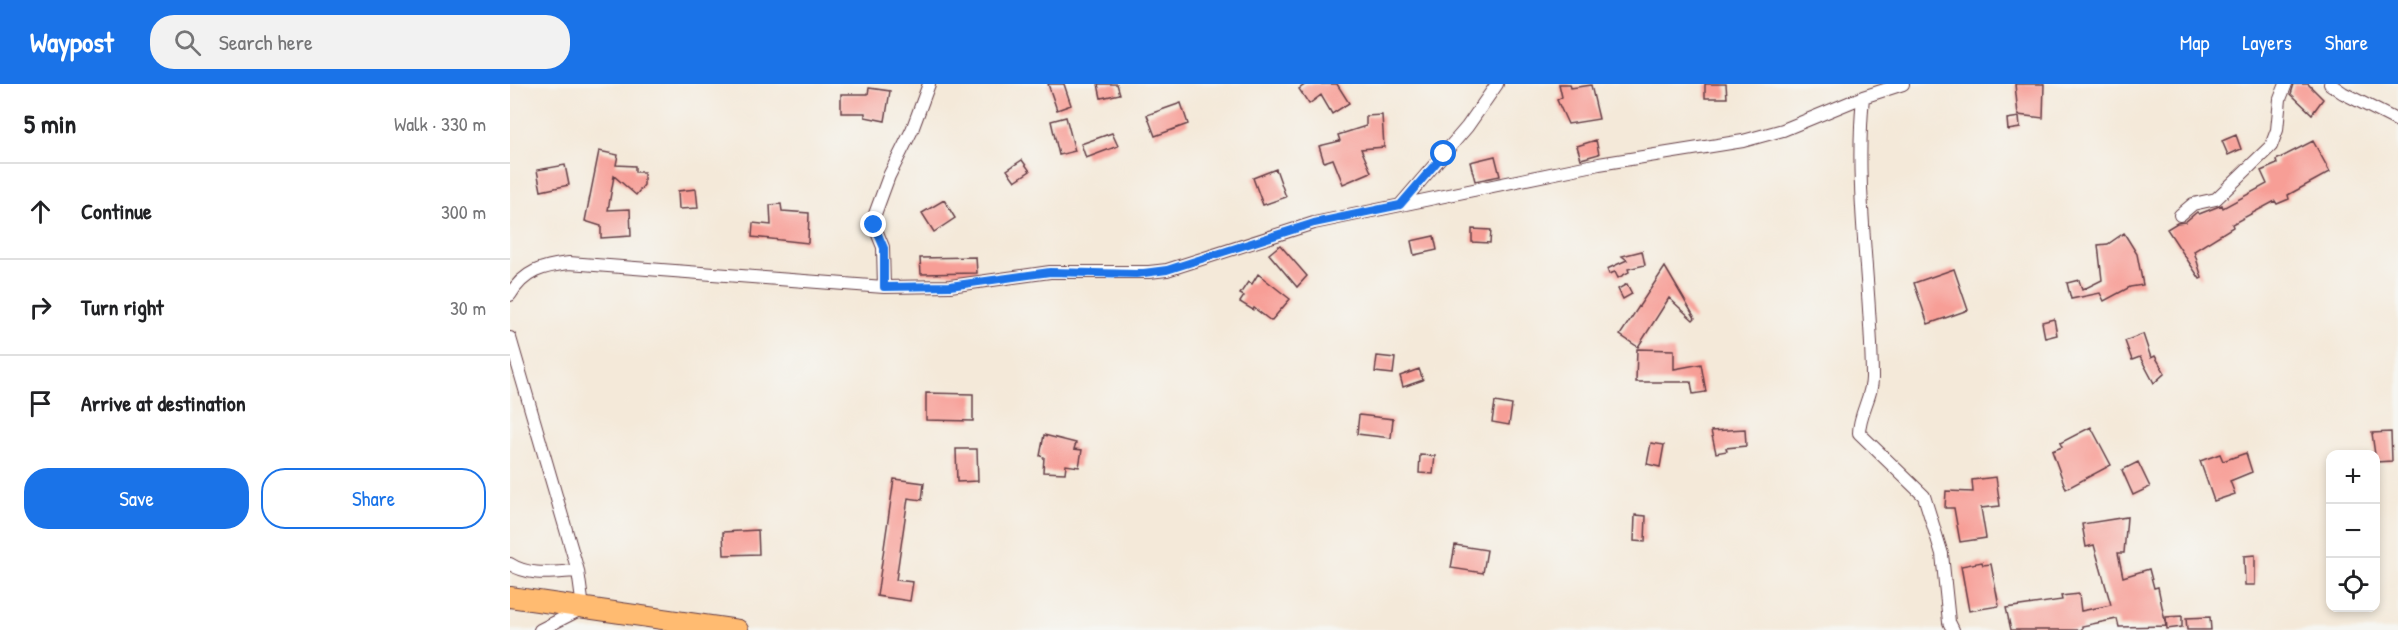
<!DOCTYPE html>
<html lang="en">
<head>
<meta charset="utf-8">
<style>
  :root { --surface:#fff; --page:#f2f2f2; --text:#202124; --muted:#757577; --line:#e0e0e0; --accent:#1a73e8 }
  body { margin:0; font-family:"Patrick Hand",sans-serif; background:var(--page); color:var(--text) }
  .controls { position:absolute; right:18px; bottom:18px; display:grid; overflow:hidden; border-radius:12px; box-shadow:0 3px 9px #0003 }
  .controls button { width:54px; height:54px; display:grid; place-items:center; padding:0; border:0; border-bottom:2px solid var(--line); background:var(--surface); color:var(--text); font:30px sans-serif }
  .stop { position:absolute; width:18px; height:18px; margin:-14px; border:4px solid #1a73e8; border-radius:50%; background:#fff }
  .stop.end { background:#1a73e8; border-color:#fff; box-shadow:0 2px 6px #0008 }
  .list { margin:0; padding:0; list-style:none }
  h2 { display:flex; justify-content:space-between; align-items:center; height:78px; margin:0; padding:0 24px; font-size:26px }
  h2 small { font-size:20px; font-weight:400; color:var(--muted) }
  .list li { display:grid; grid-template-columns:39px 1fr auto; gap:18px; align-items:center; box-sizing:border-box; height:96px; padding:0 24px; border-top:2px solid var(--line) }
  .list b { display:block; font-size:22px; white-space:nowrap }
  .list em { font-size:20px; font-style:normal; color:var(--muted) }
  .actions { display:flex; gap:12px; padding:18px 24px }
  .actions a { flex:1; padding:14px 0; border:2px solid var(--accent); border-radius:24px; text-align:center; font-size:21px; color:var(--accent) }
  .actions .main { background:var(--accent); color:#fff }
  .icon { flex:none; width:33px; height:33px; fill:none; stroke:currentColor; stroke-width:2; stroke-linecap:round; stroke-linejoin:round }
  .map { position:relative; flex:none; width:1888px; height:546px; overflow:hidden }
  header { display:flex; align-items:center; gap:36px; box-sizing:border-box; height:84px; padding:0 30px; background:var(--accent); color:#fff }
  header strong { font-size:28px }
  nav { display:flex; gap:33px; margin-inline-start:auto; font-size:21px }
  .search { width:420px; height:54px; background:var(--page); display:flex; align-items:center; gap:15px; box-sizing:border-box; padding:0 21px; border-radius:24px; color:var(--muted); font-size:22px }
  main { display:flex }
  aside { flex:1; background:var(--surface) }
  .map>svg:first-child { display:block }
  .building { fill:#f79e96 }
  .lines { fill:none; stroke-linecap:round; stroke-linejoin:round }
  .minor-casing { stroke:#643d45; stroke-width:14 }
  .trunk-casing { stroke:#643d45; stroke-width:22 }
  .minor { stroke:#fff; stroke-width:12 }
  .trunk { stroke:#ffbb71; stroke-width:20 }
  .route { stroke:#1a73e8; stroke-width:8 }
</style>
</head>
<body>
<header>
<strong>Waypost</strong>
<div class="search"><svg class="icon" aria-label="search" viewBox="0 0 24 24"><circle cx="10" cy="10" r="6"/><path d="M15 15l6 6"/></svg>Search here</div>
<nav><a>Map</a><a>Layers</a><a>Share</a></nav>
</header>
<main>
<aside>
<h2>5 min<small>Walk · 330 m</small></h2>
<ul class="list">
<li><svg class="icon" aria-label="ahead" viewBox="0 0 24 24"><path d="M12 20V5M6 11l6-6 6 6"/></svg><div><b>Continue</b></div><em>300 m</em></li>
<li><svg class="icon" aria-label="right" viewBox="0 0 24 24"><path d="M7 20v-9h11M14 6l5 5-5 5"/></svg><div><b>Turn right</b></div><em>30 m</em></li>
<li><svg class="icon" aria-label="arrive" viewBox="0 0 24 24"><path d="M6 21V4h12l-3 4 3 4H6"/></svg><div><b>Arrive at destination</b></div></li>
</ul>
<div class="actions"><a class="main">Save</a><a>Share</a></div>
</aside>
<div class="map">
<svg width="1888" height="546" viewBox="0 0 1888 546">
  <rect width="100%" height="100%" fill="#f6f6f2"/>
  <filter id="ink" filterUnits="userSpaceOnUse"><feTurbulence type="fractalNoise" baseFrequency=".0167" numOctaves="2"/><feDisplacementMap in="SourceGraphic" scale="12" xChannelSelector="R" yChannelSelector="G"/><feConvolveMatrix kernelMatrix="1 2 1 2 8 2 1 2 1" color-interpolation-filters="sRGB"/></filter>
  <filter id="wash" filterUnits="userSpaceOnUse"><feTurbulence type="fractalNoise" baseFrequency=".008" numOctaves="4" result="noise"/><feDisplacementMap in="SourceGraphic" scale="24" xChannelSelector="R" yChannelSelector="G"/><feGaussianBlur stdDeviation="1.35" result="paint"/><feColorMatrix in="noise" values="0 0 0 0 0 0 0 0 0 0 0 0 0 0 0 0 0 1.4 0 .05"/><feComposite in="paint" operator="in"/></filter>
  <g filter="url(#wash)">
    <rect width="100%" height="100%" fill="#f4e9d9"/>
    <g id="blocks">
      <!-- building -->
      <path class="building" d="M538 0H554L561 21 547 26Z
        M588 0H607L610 10 591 14Z
        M796 0H827L839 19 822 30 811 11 799 20 789 5Z
        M1049 0H1060L1061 4 1081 1 1089 35 1058 40 1047 16 1052 13Z
        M1195 0H1216L1217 14H1195Z
        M1505 0H1534L1533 34 1508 31Z
        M1784 0H1798L1813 15 1802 30 1781 10Z
        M359 4 380 7 375 37 355 33V29H331V10H358Z
        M671 19 678 40 645 52 637 31Z
        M872 31 874 63 851 65 861 88 833 100 823 75 814 78 809 62 830 57 828 51 856 42V32Z
        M556 33 565 67 549 71 541 37Z
        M1509 33 1510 44 1498 46 1497 35Z
        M602 49 608 62 576 74 571 60Z
        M1726 51 1731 65 1718 71 1712 57Z
        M1086 56 1089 70 1071 75 1067 62Z
        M1803 57 1820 88 1778 111 1779 115 1767 120 1765 117 1722 140 1723 143 1684 167 1692 194 1690 195 1657 145 1667 139 1675 138 1687 128 1689 130 1712 121 1713 124 1757 100 1751 87 1767 80 1766 76Z
        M89 67 108 71 106 81 125 82V88H134V101L126 111 104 92 98 126 120 125 121 152 91 154V142L75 137Z
        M985 72 990 92 965 97 960 78Z
        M512 76 520 87 505 97 497 86Z
        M55 81 59 101 31 107 27 86Z
        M766 85 776 113 753 121 743 94Z
        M186 105 188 124 169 125 168 107Z
        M434 116 445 134 424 148 412 129Z
        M271 120 272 127 299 129 298 159 242 153 243 139 261 141 260 121Z
        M962 145 981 146 980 159 962 158Z
        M1614 149 1627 170 1633 201 1620 203 1594 217 1590 209 1561 215 1557 199 1569 196 1572 206 1592 196 1588 161 1598 160Z
        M924 152 927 166 904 171 901 157Z
        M770 161 797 192 787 203 759 170Z
        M1132 167 1135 181 1118 185 1119 188 1108 194 1105 188 1099 190 1097 185 1117 176 1112 172Z
        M466 173 467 189 411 190 410 174Z
        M1155 183 1185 234 1183 236 1159 214 1128 263 1110 251Z
        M1444 185 1458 226 1418 240 1404 199Z
        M748 190 780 215 761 237 744 224 743 226 730 218 734 212 730 210 738 198 742 200Z
        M1117 200 1122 210 1113 215 1108 205Z
        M1544 235 1547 251 1535 254 1532 238Z
        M1633 250 1641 274 1645 272 1655 289 1644 299 1630 273 1622 276 1615 257Z
        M1127 265 1164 266V285L1191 280 1196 308 1183 310 1181 298H1126Z
        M867 272 885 274 883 290 865 288Z
        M909 285 913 296 893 303 890 292Z
        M416 309 463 310V337L416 336Z
        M985 318 1002 321 999 341 982 338Z
        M849 331 883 335 881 354 847 350Z
        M1581 343 1601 381 1556 405 1542 367 1552 363 1550 359Z
        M1235 345 1236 362 1216 364 1217 367 1206 369 1201 347Z
        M1881 348 1882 377 1866 378 1862 349Z
        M534 351 566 359 564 365 572 366 569 383 556 381 555 389 533 388 534 373 530 372Z
        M1141 359 1154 361 1150 383 1137 380Z
        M446 365H467L468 397 447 398Z
        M1736 369 1742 388 1720 397 1725 410 1704 417 1690 377 1710 370 1713 377Z
        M910 371 925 372 923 390 909 389Z
        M1628 378 1640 403 1623 411 1612 386Z
        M1486 393 1490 422 1471 424 1476 454 1450 458 1444 424H1435L1436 407 1463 408 1462 396Z
        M384 395 414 399 412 416 398 414 386 496 403 498 400 517 367 512Z
        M1125 431 1136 432 1135 458 1124 457Z
        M1617 433 1614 469H1608L1613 493 1639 485 1644 504 1648 503 1656 542 1609 543 1607 535 1572 542V546H1501L1496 524 1552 516 1551 512 1569 510 1571 527 1601 521 1584 461 1576 463 1572 440Z
        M248 446 249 470 214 471 213 448Z
        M945 461 977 466 973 489 941 484Z
        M1745 471V501H1735L1734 472Z
        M1472 478 1473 481 1481 480 1489 522 1459 527 1451 482Z
        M1672 532V543L1657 545 1656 533Z
        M1700 533 1701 546H1677L1676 534Z"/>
    </g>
  </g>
  <g filter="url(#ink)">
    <use href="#blocks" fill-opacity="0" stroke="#643d45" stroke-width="1.5"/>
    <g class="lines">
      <defs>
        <path id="minor" d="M1820 0 1833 9 1888 37
          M1353 13C1344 106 1361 199 1362 292 1363 312 1349 329 1349 349L1414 412 1432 470 1439 538 1443 546
          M890 121 957 43 987 0
          M1670 131 1683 120 1706 115 1761 62 1767 46 1770 15 1776 0
          M374 203 373 163 364 141 365 130 379 92 402 46 419 0
          M0 211C14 187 33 182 59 179L374 203 440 202 540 188H639L657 186 804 139 1089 80 1233 57 1273 46 1353 13 1393 0
          M0 254 68 487 73 524 30 546
          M0 480C20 493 45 488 68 487"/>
        <path id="trunk" d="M0 513 228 546"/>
      </defs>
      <!-- minor casing -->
      <use href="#minor" class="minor-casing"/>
      <!-- trunk casing -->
      <use href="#trunk" class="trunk-casing"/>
      <!-- minor -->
      <use href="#minor" class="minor"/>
      <!-- trunk -->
      <use href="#trunk" class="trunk"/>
    </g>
  </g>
  <g class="lines" filter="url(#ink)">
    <!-- route -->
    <path class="route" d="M364 141 374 164V203L440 202 540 188 626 190 657 186 804 139 890 121 934 70"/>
  </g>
</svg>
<div class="controls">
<button>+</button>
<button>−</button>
<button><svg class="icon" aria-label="locate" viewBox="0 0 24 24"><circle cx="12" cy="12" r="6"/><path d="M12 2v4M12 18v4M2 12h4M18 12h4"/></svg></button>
</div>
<div class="stop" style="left:934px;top:70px"></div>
<div class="stop end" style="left:364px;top:141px"></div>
</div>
</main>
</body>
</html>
